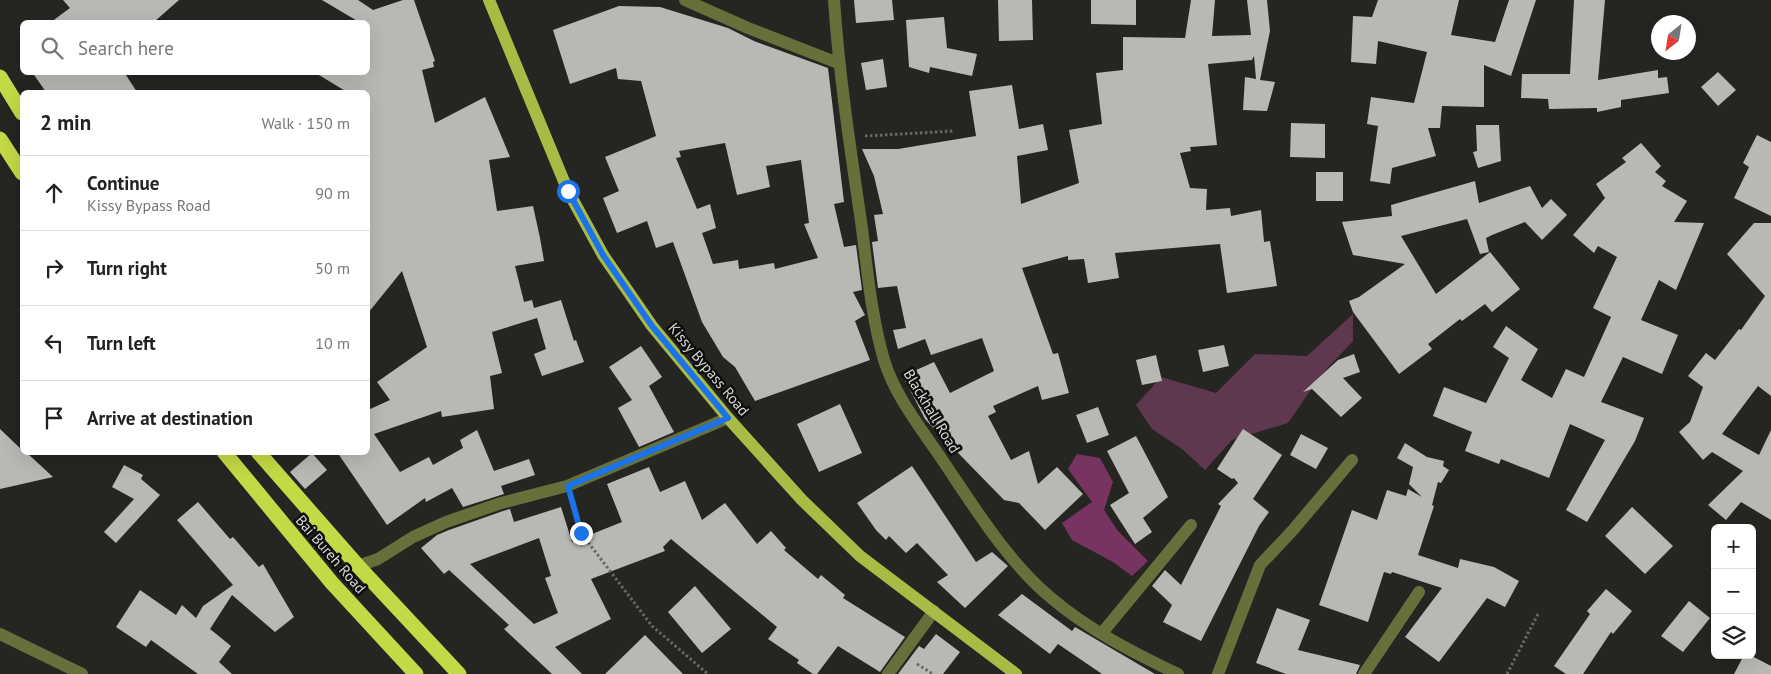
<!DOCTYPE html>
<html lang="en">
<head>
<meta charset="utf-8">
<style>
  :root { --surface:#fff; --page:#f6f6f6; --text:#222; --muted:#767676; --line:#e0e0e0 }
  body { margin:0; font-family:"PT Sans",sans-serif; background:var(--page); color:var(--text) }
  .controls { position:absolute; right:15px; bottom:15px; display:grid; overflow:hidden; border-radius:8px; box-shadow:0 5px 20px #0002 }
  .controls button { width:45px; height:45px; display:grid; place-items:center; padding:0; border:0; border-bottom:1px solid var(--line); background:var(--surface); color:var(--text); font:25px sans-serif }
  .compass { position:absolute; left:1651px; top:15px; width:45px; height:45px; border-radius:50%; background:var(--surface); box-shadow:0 5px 20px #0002; rotate:210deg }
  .stop { position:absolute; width:15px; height:15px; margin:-11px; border:4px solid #1a73e8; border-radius:50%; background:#fff }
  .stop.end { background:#1a73e8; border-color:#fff; box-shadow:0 1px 5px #0008 }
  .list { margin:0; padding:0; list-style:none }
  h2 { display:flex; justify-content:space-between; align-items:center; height:65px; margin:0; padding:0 20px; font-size:21px }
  h2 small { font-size:16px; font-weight:400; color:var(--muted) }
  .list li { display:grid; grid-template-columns:32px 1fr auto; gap:15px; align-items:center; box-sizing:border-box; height:75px; padding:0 20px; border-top:1px solid var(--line) }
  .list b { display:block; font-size:19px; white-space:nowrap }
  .list p { margin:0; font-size:16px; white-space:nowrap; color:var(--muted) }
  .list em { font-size:16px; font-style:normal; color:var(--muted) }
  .icon { flex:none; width:28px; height:28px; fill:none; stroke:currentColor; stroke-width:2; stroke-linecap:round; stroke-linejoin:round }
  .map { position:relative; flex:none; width:1771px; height:674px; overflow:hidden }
  .search { position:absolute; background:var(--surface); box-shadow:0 5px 20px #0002; left:20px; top:20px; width:350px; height:55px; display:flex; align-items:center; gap:12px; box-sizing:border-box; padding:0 18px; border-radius:8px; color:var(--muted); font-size:19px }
  .panel { position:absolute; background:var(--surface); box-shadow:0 5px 20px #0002; left:20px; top:90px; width:350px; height:365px; border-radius:8px }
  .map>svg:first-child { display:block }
  .green { fill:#5f3850 }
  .forest { fill:#773460 }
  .building { fill:#b8b9b5; fill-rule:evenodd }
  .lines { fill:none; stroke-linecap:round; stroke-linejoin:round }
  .path { stroke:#676865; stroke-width:3; stroke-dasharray:2.5 2.5; stroke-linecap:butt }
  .minor { stroke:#67703b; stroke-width:12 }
  .major { stroke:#aabb45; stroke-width:12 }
  .highway { stroke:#c4d946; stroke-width:15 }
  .route { stroke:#1a73e8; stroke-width:6 }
  .labels { text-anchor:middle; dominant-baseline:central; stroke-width:5; stroke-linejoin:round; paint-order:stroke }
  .street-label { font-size:15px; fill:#d7d8d6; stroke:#0e0e0d }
</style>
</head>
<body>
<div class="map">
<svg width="1771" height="674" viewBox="0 0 1771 674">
  <rect width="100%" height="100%" fill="#252522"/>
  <!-- green -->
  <path class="green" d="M1353 314V341L1321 375 1288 423 1232 440 1205 470 1182 449 1152 429 1136 405 1161 377 1216 393 1255 354 1307 356Z"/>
  <!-- forest -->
  <path class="forest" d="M1077 454 1100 458 1113 482 1104 510 1118 531 1148 561 1132 576 1113 562 1072 540 1062 523 1092 502 1068 469Z"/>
  <!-- building -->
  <path class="building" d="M63 0H179L154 22H51L70 8Z
    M322 0H358L373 10 403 0H414L435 61 433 62 434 67 422 70 435 123 485 97 510 157 489 160 497 211 533 206 540 238 544 261 515 266 524 302 532 300 534 308 561 300 574 341 576 340 584 362 542 376 534 354 546 349 537 318 492 332 502 373 490 376 494 409 442 417 441 411 374 434 400 472 429 457 433 465 463 448 460 440 477 430 494 471 529 459 535 475 501 486 504 494 463 507 452 488 426 502 425 498 387 525 337 452H368V410L390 400 377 382 427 347 402 271 368 313V92H347L314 72H368V22H359Z
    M854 0H892L894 20 856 23Z
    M998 0H1032L1033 40 999 41Z
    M1091 0H1136V25L1091 24Z
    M1191 0H1215L1212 36 1251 35 1247 0H1267L1270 31 1260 80 1275 82 1267 111 1243 110 1245 77 1256 79 1254 56 1252 60 1208 64 1217 145 1190 147 1191 151 1180 153 1190 188 1207 189 1206 210 1230 208 1231 216 1261 210 1264 242 1270 241 1277 286 1227 293 1220 244 1115 253 1119 278 1088 283 1084 259 1068 260V256L1022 268 1053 354 1058 353 1069 393 1042 400 1038 386 993 406 996 412 988 416 1011 460 1029 451 1038 484 1057 467 1083 494 1045 530 1019 503 1004 500 925 419 903 376 934 362 950 393 994 371 982 338 931 355 925 339 898 349 893 330 906 328 897 286 878 288 872 242 878 241 874 215 883 214 874 176 862 149H898L976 136 969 91 1012 85 1019 129 1043 124 1048 150 1017 156 1021 204 1079 183 1069 130 1102 124 1096 73 1123 70V37L1185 38Z
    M1378 0H1459L1451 35 1495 42 1509 0H1536L1511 76 1484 65V107L1442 106 1440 128H1428L1436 156 1392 168 1390 184 1370 181 1378 126 1367 124 1371 97 1414 103 1427 52 1378 41 1376 64 1351 62 1353 16 1372 17Z
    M1574 0H1605L1598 80 1658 70V78L1667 77 1669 93 1621 100V107L1597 112V108L1549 109 1548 99 1521 98 1522 74H1570Z
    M619 6 660 7 728 28 754 41 828 68 844 202 834 204 844 247 856 245 862 290 853 292 865 315 855 321 870 360 755 401 735 367 723 357 702 322 673 242 656 248 647 221 617 233 603 198 619 191 605 157 656 136 641 81 618 79 616 68 570 84 553 30ZM725 143 737 195 770 187 766 166 801 160 809 223 804 224 818 258 775 269 774 263 739 269 738 260 713 264 702 233 716 228 710 204 697 209 676 158 681 157 679 151Z
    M944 17 947 48 977 54 972 76 930 67 929 73 909 67 906 20Z
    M883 59 887 87 866 90 861 63Z
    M32 72H124L137 92H46Z
    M1718 72 1736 90 1718 106 1701 87Z
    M1291 123 1325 124V158L1290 157Z
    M1476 125H1499L1501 161 1478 168 1473 152 1477 151Z
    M1757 135 1771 142V216L1734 198 1749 167 1743 163Z
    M1641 143 1661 166 1655 172 1666 181 1662 186 1687 201 1674 222 1704 223 1676 290 1659 280 1641 320 1678 335 1662 374 1623 357 1601 402 1644 418 1635 441 1587 522 1566 510 1605 440 1570 424 1549 478 1501 459 1499 464 1465 451 1472 432 1433 416 1444 387 1486 403 1509 358 1493 347 1506 326 1538 349 1521 380 1552 398 1566 369 1584 377 1611 317 1593 308 1617 257 1598 246 1594 253 1573 235 1605 198 1596 184 1626 162 1622 158Z
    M1316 172H1343V201H1316Z
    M1475 181 1479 203 1530 186 1542 208 1551 199 1567 215 1542 240 1525 222 1492 235 1486 238 1489 252 1480 254 1467 219 1401 236 1436 294 1490 252 1520 289 1492 312 1485 304 1462 321 1460 319 1428 344 1432 349 1399 374 1353 312 1349 301 1359 297 1405 264 1353 255 1342 222 1392 216 1391 205Z
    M1754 223H1771V396L1758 386 1722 434 1759 455 1771 430V520L1741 502 1726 520 1708 505 1743 471 1712 452 1703 460 1679 432 1690 422 1703 387 1688 376 1706 353 1715 360 1739 329 1741 330 1765 296 1727 254Z
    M1224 345 1229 366 1203 372 1198 350Z
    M641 346 662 377 649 386 674 432 639 447 618 408 632 400 609 367Z
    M1354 354 1360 372 1343 378 1362 398 1341 417 1312 389 1303 392 1338 360Z
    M1156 355 1162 381 1142 385 1136 360Z
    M840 404 862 453 819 472 797 424Z
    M1098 407 1109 435 1087 443 1076 415Z
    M0 429 22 450V452H26L53 477 0 489Z
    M1243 429 1282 455 1253 499 1269 512 1259 526 1201 641 1163 622 1172 605 1152 586 1165 570 1181 585 1221 506 1218 504 1238 483 1234 478 1232 479 1217 469Z
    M1301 434 1328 448 1316 469 1290 455Z
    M1136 436 1168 497 1143 518 1152 532 1135 544 1110 505 1129 493 1107 451Z
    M1405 443 1427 457 1444 461 1443 466 1449 470 1441 483 1438 482 1432 505 1434 506 1418 555 1458 568 1460 559 1494 567 1519 581 1505 607 1487 598 1439 662 1405 637 1442 588 1392 572 1391 574 1384 572 1368 622 1319 605 1352 510 1377 520 1387 490 1406 496 1408 489 1422 497 1409 484 1413 467 1397 458Z
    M312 453 327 470 305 489 290 472Z
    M124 465 143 475 141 479 160 495 116 543 104 532 134 499 112 487Z
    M912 466 976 562 992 552 1008 566 965 608 937 582 948 575 917 543 906 553 889 536 886 540 876 530 857 503Z
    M649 467 660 492 685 481 702 520 725 503 757 544 771 531 786 548 784 550 818 579 821 575 845 595 843 598 905 637 880 672 838 646 817 674H813L797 663 799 660 768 639 777 627 671 539 663 547 665 551 591 579 611 619 555 647 582 674H552L504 629 509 625 449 570 444 574 421 548 437 535 449 530 503 511 510 509 514 522 561 507 572 542 622 522 607 484ZM539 538 551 576 545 578 558 613 534 624 470 564Z
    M198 502 230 539 233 537 259 567 263 564 294 617 275 632 232 595 210 629 231 646 219 662 232 674H198L151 640 146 647 116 627 140 590 176 615 182 605 196 618 203 606 233 585 177 520Z
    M1632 507 1673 546 1645 574 1605 536Z
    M695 586 731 629 702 653 668 612Z
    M1606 589 1632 611 1613 634 1611 632 1583 674H1566L1554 666 1590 614 1587 611Z
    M1022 594 1072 631 1075 627 1155 674H1102L1058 644 1050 654 998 615Z
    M1689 601 1710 618 1683 652 1661 636Z
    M1277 608 1310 620 1298 650 1360 665 1356 674H1286L1256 663Z
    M936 634 960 652 943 674H898L919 646 924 649Z
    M645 635 683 674H605Z
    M1744 655H1750L1771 666V674H1734Z"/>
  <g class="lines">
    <!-- path -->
    <path class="path" d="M865 136 954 131
      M572 501 581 533 652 626 708 674
      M917 664 933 674
      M1507 674 1538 614"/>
    <!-- minor -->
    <path class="minor" d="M685 0 748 28 838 63
      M834 0C839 74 850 147 861 221 867 266 871 316 884 360 895 396 920 427 941 458 973 505 1006 560 1050 597 1087 629 1134 653 1178 674
      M358 566 378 559 413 537 446 522 501 503 567 486 728 418
      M1102 633 1191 525
      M0 634 82 674
      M888 674 934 611
      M1218 674 1260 565 1293 530 1352 460
      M1364 674 1419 592"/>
    <!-- major -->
    <path class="major" d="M489 0 568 191 603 255 652 326 728 418 802 500 860 556 1016 674"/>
    <!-- highway -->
    <path class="highway" d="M0 77 22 113
      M0 139 22 173
      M224 452 332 583 416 674
      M258 452 358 566 459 674"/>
  </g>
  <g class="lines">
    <!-- route -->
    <path class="route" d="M568 191 603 255 652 326 728 418 568 486 581 533"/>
  </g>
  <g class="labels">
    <!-- street labels -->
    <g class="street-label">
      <text transform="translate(709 369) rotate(50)">Kissy Bypass Road</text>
      <text transform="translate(932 411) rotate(59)">Blackhall Road</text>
      <text transform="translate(331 554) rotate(49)">Bai Bureh Road</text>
    </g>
  </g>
</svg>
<div class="controls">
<button>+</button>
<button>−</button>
<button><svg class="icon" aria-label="layers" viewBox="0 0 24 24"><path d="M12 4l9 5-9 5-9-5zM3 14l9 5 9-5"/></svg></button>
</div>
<svg class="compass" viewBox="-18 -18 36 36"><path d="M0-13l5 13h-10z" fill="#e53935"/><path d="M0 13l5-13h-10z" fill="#767676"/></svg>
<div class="stop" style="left:568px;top:191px"></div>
<div class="stop end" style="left:581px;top:533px"></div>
<div class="search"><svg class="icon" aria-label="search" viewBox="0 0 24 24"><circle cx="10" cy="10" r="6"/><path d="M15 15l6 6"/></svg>Search here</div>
<section class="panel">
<h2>2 min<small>Walk · 150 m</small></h2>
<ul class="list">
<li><svg class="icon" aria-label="ahead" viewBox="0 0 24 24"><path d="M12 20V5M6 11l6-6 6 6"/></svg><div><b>Continue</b><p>Kissy Bypass Road</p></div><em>90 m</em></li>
<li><svg class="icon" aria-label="right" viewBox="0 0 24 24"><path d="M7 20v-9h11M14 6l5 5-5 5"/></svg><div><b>Turn right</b></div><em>50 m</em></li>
<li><svg class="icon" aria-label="left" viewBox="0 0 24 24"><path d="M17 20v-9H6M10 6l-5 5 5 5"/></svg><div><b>Turn left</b></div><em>10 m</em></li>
<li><svg class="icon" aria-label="arrive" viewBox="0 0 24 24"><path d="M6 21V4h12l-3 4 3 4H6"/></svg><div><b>Arrive at destination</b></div></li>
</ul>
</section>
</div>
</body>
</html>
